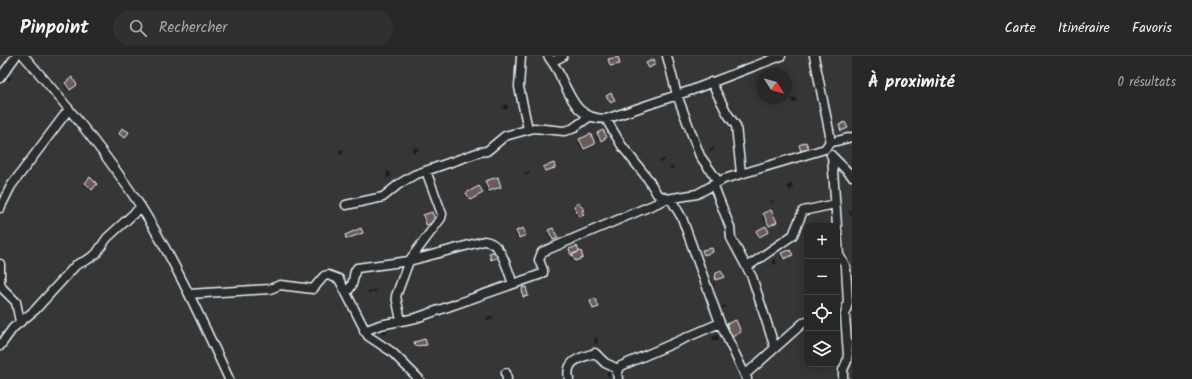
<!DOCTYPE html>
<html lang="fr">
<head>
<meta charset="utf-8">
<style>
  :root { --surface:#292829; --page:#313031; --text:#f1f3f6; --muted:#a5a6a8; --line:#454446 }
  body { margin:0; font-family:Kalam,sans-serif; background:var(--page); color:var(--text) }
  .controls { position:absolute; right:12px; bottom:12px; display:grid; overflow:hidden; border-radius:8px; box-shadow:0 2px 10px #0003 }
  .controls button { width:36px; height:36px; display:grid; place-items:center; padding:0; border:0; border-bottom:1px solid var(--line); background:var(--surface); color:var(--text); font:20px sans-serif }
  .compass { position:absolute; left:756px; top:12px; width:36px; height:36px; border-radius:50%; background:var(--surface); box-shadow:0 2px 10px #0003; rotate:127deg }
  .list { margin:0; padding:0; list-style:none }
  h2 { display:flex; justify-content:space-between; align-items:center; height:52px; margin:0; padding:0 16px; font-size:17px }
  h2 small { font-size:13px; font-weight:400; color:var(--muted) }
  .icon { flex:none; width:22px; height:22px; fill:none; stroke:currentColor; stroke-width:2; stroke-linecap:round; stroke-linejoin:round }
  .map { position:relative; flex:none; width:852px; height:323px; overflow:hidden }
  header { display:flex; align-items:center; gap:24px; box-sizing:border-box; height:56px; padding:0 20px; background:var(--surface); border-bottom:1px solid var(--line) }
  header strong { font-size:19px }
  nav { display:flex; gap:22px; margin-inline-start:auto; font-size:14px }
  .search { width:280px; height:36px; background:var(--page); display:flex; align-items:center; gap:10px; box-sizing:border-box; padding:0 14px; border-radius:22px; color:var(--muted); font-size:15px }
  main { display:flex }
  aside { flex:1; background:var(--surface) }
  .map>svg:first-child { display:block }
  .shadow { fill:#0007 }
  .building { fill:#6d5a59; stroke:#e8f1f8 }
  .lines { fill:none; stroke-linecap:round; stroke-linejoin:round }
  .street-casing { stroke:#e8f1f8; stroke-width:11 }
  .street { stroke:#2a2d2e; stroke-width:8 }
</style>
</head>
<body>
<header>
<strong>Pinpoint</strong>
<div class="search"><svg class="icon" aria-label="search" viewBox="0 0 24 24"><circle cx="10" cy="10" r="6"/><path d="M15 15l6 6"/></svg>Rechercher</div>
<nav><a>Carte</a><a>Itinéraire</a><a>Favoris</a></nav>
</header>
<main>
<div class="map">
<svg width="852" height="323" viewBox="0 0 852 323">
  <rect width="100%" height="100%" fill="#373637"/>
  <filter id="ink" filterUnits="userSpaceOnUse"><feTurbulence type="fractalNoise" baseFrequency=".025" numOctaves="2"/><feDisplacementMap in="SourceGraphic" scale="8" xChannelSelector="R" yChannelSelector="G"/><feConvolveMatrix kernelMatrix="1 2 1 2 8 2 1 2 1" color-interpolation-filters="sRGB"/></filter>
  <g filter="url(#ink)">
    <!-- shadow -->
    <path class="shadow" d="M609 4 619 7 608 11 607 6Z
      M9 20 11 23 8 25 6 22Z
      M72 23 74 30 68 35 64 29Z
      M795 41 797 45 793 47 791 43Z
      M507 48 508 52 504 54 503 50Z
      M603 75 606 81 599 86 596 80Z
      M580 84 594 88 582 94 578 86Z
      M814 89 815 91 811 93V91Z
      M417 91 419 94 413 97 412 93Z
      M713 91 714 94 710 96 709 94Z
      M694 92 695 94 691 97 690 95Z
      M342 93 344 96 340 99 338 96Z
      M664 102 665 104 660 107 659 105Z
      M748 108 749 111 742 114V111Z
      M673 110 674 112 670 114 669 112Z
      M390 115 391 121 387 122 386 116Z
      M529 115 530 117 525 120 524 118Z
      M90 122 96 128 90 134 84 129Z
      M486 126 498 132 487 136 484 127Z
      M791 127 793 132 790 135 787 130Z
      M481 137 468 145 465 139 467 138Z
      M773 144 774 145 770 148 769 146Z
      M575 150 582 151V159L577 161 573 152Z
      M851 154 852 159H850L849 155Z
      M764 158 776 166 766 172 768 176 766 178 757 182 755 177 767 170 762 160Z
      M424 160 433 167 425 170 422 162Z
      M549 175 557 182 551 185 547 177Z
      M517 176 523 180 517 183 515 177Z
      M362 177 344 184V181L345 179Z
      M576 192 582 202 573 206 571 201 575 197 570 199 569 195Z
      M782 198 792 199 782 204 780 200Z
      M775 202 777 207 774 209 772 204Z
      M714 227 715 230 712 231V228Z
      M377 233V235L368 238V236Z
      M725 249 726 251 722 253V251Z
      M493 260V263L487 265V261Z
      M727 269 740 276 730 281 725 270Z
      M387 273 388 277 383 279 381 275Z
      M718 279 719 283 713 285 712 281Z
      M597 281 598 287 595 288 594 282Z
      M414 287 426 288 421 291 420 289 413 291Z
      M605 296 607 303 604 304 602 297Z
      M609 315 610 320 608 321 606 316Z"/>
    <!-- building -->
    <path class="building" d="M618 1 620 8 610 10 608 3Z
      M654 3 656 8 649 12 646 7Z
      M72 21 77 29 70 34 65 27Z
      M611 37 615 44 611 47 606 40Z
      M845 66 848 72 841 75 839 69Z
      M122 72 129 76 125 82 119 78Z
      M603 74 607 81 601 85 597 77Z
      M591 78 595 88 584 93 579 83Z
      M806 86 809 93 801 95 799 89Z
      M554 107 555 112 545 115 543 111Z
      M90 121 97 128 92 134 85 127Z
      M498 121 501 131 489 135 485 125Z
      M479 130 483 137 470 144 466 137Z
      M579 147 584 154 582 155 584 159 579 161 574 150Z
      M771 154 777 166 769 170 763 157Z
      M432 156 436 166 426 169 423 159Z
      M766 170 769 176 759 181 756 175Z
      M361 172 363 177 346 183 345 179Z
      M523 172 526 179 519 182 516 175Z
      M553 172 558 182 553 184 548 174Z
      M577 190 579 196 571 199 569 193Z
      M712 192 713 196 704 199 702 194Z
      M790 194 793 199 784 203 781 197Z
      M497 195 499 201 491 204 489 197Z
      M581 195 583 202 575 205 572 198Z
      M721 215 725 221 715 224 716 217Z
      M526 231 528 240 523 241 522 232Z
      M595 242 599 251 593 253 590 245Z
      M736 264 741 276 732 281 726 268Z
      M425 283 427 289 415 290 414 286Z"/>
    <g class="lines">
      <defs>
        <path id="street" d="M24 0C66 48 106 97 141 151 175 205 202 265 229 323
          M521 0 519 31 528 73
          M548 0C553 7 558 14 561 22 572 43 577 63 606 63L622 90 648 123 657 138 672 145 682 162 720 267 747 323
          M667 0 677 39 700 100 718 125
          M552 6 563 0
          M0 22 16 0
          M711 26 727 57 736 70 741 117
          M606 63 692 34 781 0
          M829 87 852 81
          M831 99 852 120
          M832 100 837 170
          M713 128 730 171 731 182 752 221 775 292
          M346 149 383 141 399 128 414 119 480 96 487 95 505 80 534 72 564 75 572 73 589 61
          M0 152 11 130 69 53
          M837 174 839 199 846 211 848 246 845 259 848 298 847 305 843 314V323
          M0 208V227L2 232 16 246 20 266
          M747 211 793 179 803 155 835 148
          M347 236C357 226 351 219 357 212L409 205 484 185C502 186 507 213 513 228
          M189 238 270 233 280 229 313 233 324 220 328 219 339 223 368 280 392 296 419 323
          M401 265 396 240 409 205 441 162 442 158 426 115
          M364 275 380 269 416 262 539 219 543 217V214L539 204 542 196 667 143 697 138 724 123 825 93 829 87 830 79 814 0
          M0 290 13 272 35 254 76 209 87 204 96 198 107 182 141 151
          M506 317 507 323
          M746 318 803 267 807 266
          M569 323C565 304 580 302 595 297L605 307 618 313
          M618 323 617 317 621 310 720 267"/>
      </defs>
      <!-- street casing -->
      <use href="#street" class="street-casing"/>
      <!-- street -->
      <use href="#street" class="street"/>
    </g>
  </g>
</svg>
<div class="controls">
<button>+</button>
<button>−</button>
<button><svg class="icon" aria-label="locate" viewBox="0 0 24 24"><circle cx="12" cy="12" r="6"/><path d="M12 2v4M12 18v4M2 12h4M18 12h4"/></svg></button>
<button><svg class="icon" aria-label="layers" viewBox="0 0 24 24"><path d="M12 4l9 5-9 5-9-5zM3 14l9 5 9-5"/></svg></button>
</div>
<svg class="compass" viewBox="-18 -18 36 36"><path d="M0-13l5 13h-10z" fill="#e53935"/><path d="M0 13l5-13h-10z" fill="#a5a6a8"/></svg>
</div>
<aside>
<h2>À proximité<small>0 résultats</small></h2>
<ul class="list">
</ul>
</aside>
</main>
</body>
</html>
